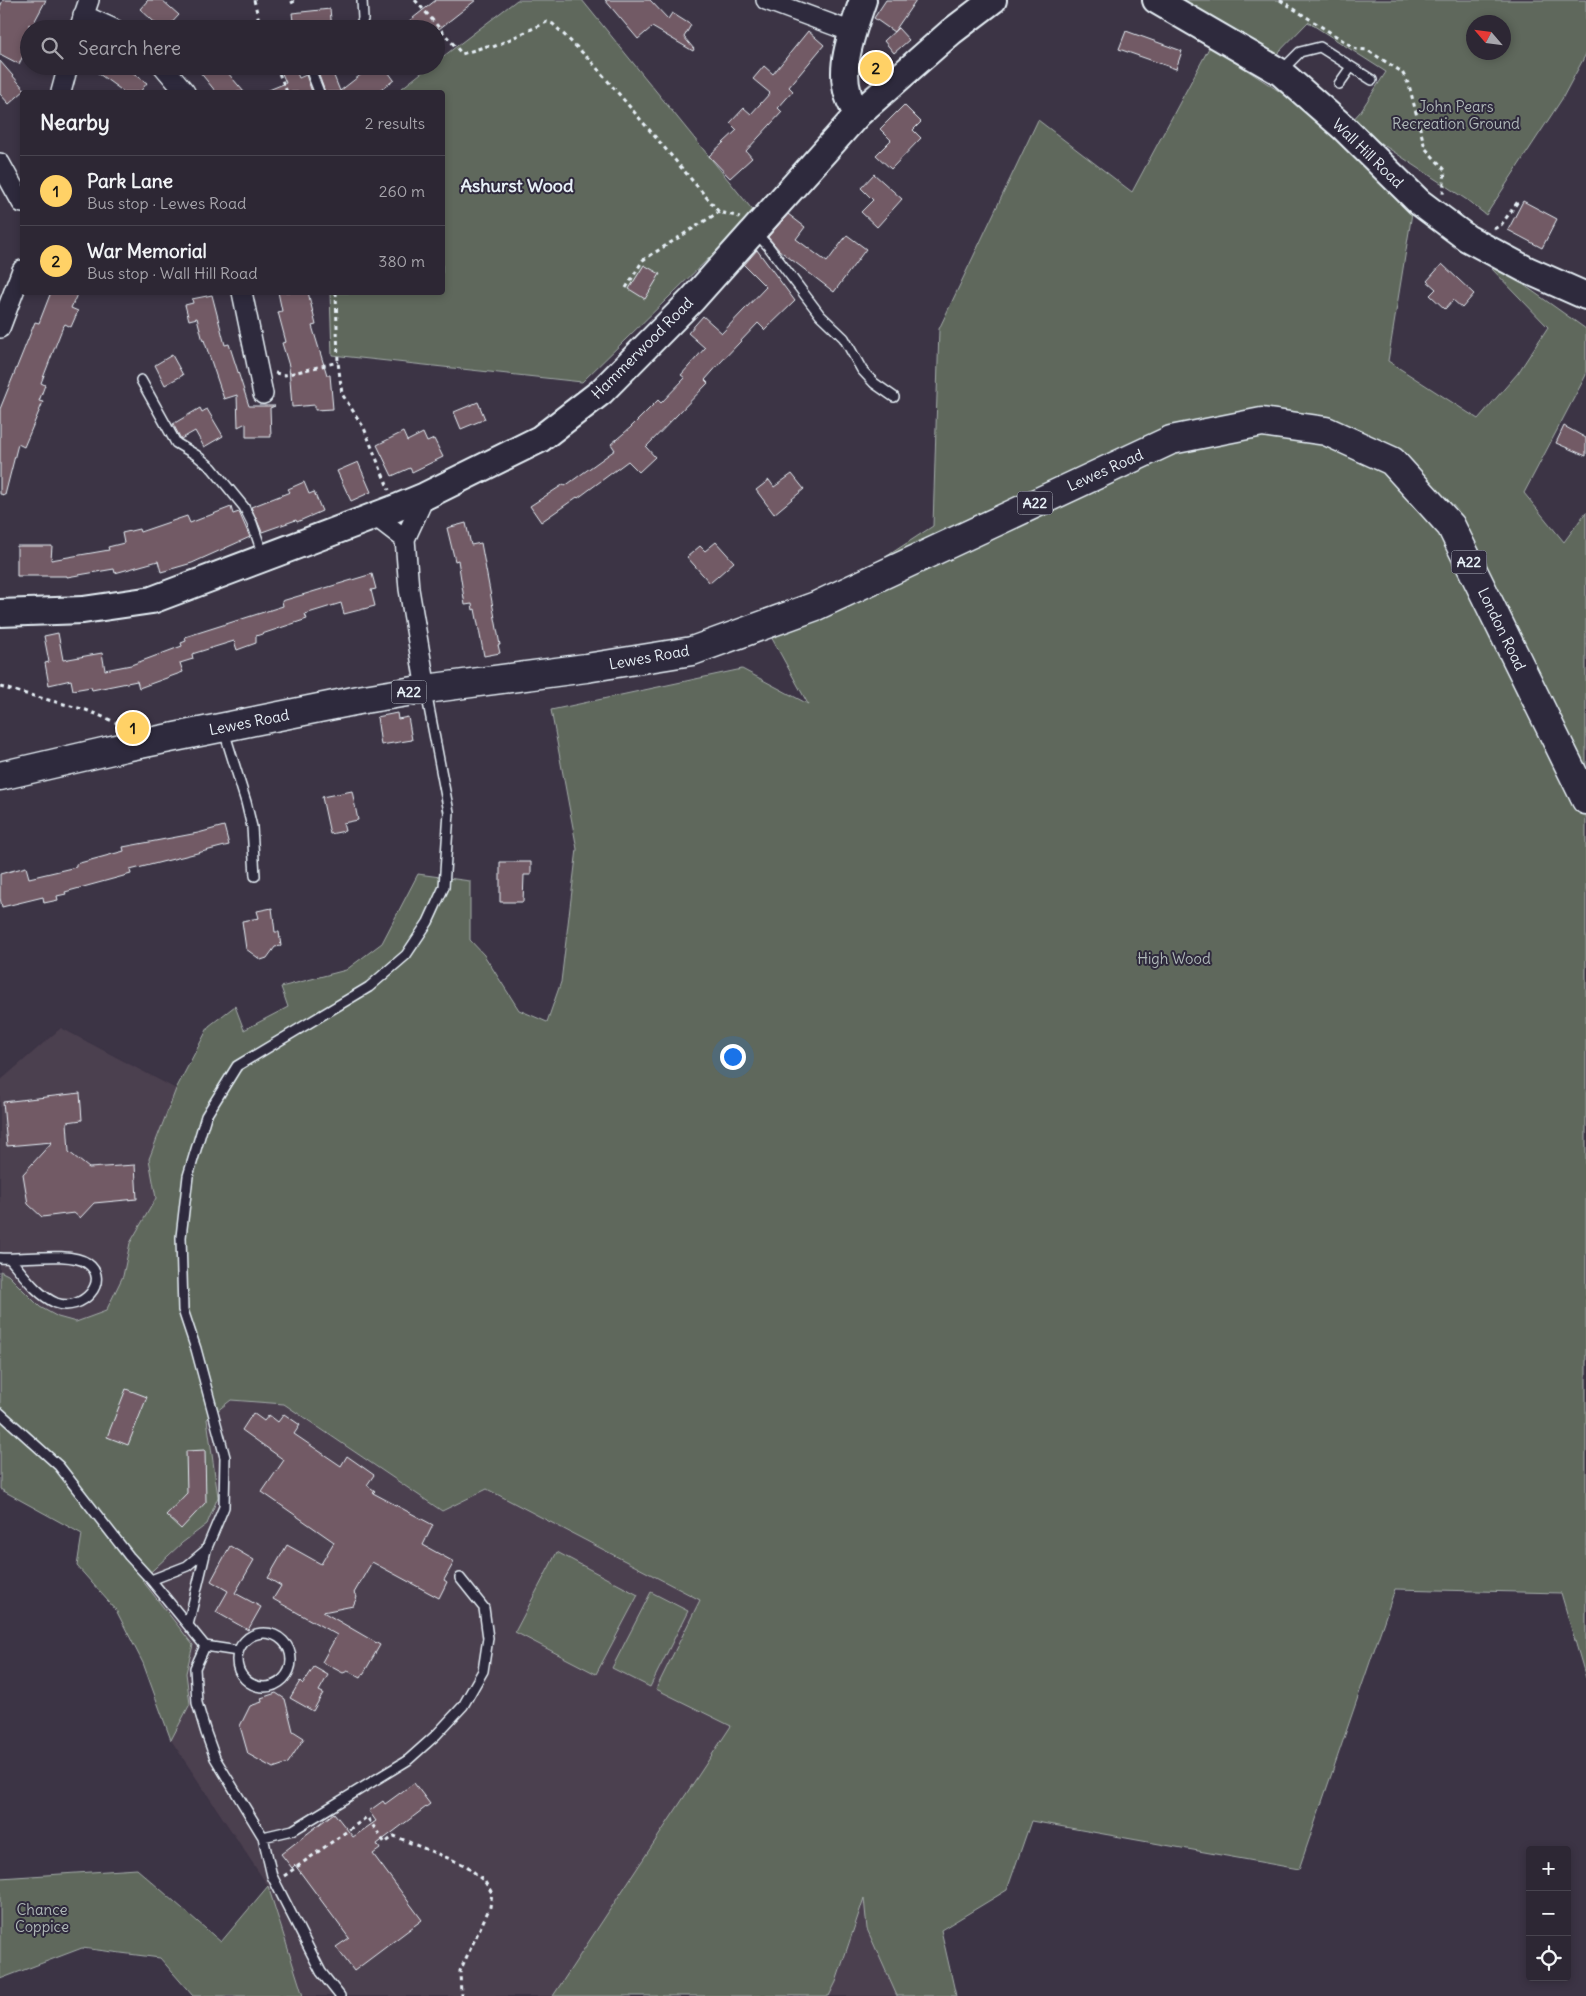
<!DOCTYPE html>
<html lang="en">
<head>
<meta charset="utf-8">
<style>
  :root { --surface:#2d2734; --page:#352f3c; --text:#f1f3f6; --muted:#a7a5ac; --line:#48444f; --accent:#ffd166 }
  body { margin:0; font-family:Delius,sans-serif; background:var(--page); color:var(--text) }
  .controls { position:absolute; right:15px; bottom:15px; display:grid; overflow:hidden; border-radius:5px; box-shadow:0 2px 8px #0003 }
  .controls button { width:45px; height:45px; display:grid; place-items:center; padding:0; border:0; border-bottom:1px solid var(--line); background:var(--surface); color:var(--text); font:25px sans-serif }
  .compass { position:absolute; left:1466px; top:15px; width:45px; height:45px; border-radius:50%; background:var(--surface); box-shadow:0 2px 8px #0003; rotate:298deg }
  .you { position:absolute; left:732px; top:1056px; width:18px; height:18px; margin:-12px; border:4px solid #fff; border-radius:50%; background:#1a73e8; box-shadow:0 0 0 8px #1a73e833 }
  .badge { display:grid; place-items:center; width:32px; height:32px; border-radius:50%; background:var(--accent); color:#111; font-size:16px; font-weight:700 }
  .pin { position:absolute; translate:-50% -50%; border:2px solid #fff; box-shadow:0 1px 5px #0006 }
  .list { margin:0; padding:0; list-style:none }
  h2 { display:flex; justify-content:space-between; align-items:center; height:65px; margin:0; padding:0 20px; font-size:21px }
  h2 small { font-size:16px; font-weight:400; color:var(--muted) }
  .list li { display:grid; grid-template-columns:32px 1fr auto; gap:15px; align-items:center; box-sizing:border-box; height:70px; padding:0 20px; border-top:1px solid var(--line) }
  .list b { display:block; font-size:19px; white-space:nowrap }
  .list p { margin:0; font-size:16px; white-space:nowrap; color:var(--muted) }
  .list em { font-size:16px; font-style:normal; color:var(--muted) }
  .icon { flex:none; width:28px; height:28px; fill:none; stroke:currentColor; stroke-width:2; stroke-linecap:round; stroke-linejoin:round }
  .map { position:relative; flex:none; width:1586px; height:1996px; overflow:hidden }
  .search { position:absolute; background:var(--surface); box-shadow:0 2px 8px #0003; left:20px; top:20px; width:425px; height:55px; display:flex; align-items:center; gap:12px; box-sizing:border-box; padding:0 18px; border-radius:28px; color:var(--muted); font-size:19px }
  .panel { position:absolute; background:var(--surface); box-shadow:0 2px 8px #0003; left:20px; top:90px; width:425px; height:205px; border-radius:5px }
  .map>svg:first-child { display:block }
  .built { fill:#4c3f4f }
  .green { fill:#5f685c; stroke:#a4acaa; fill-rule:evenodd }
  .building { fill:#725a65; stroke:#e8f1f8 }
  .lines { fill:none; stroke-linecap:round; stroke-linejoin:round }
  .lane-casing { stroke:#e8f1f8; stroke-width:12 }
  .street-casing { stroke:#e8f1f8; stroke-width:22 }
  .secondary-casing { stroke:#e8f1f8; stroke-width:30 }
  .highway-casing { stroke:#e8f1f8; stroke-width:31 }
  .path { stroke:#e8f1f8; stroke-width:3; stroke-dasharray:4 4; stroke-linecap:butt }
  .lane { stroke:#2f2a3d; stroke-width:9 }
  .street { stroke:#2f2a3d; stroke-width:19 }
  .secondary { stroke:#2f2a3d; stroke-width:26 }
  .highway { stroke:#2f2a3d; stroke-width:28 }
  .labels { text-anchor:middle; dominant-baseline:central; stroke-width:4; stroke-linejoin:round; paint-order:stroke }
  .shield { fill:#2f2a3d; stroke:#b0b5c0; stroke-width:1 }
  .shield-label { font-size:14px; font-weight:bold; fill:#e8f1f8 }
  .park-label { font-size:15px; fill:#b1baba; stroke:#2f2a3d }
  .street-label { font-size:15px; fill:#e8f1f8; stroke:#2f2a3d }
  .quarter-label { font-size:18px; font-weight:bold; fill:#e8f1f8; stroke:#2f2a3d }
</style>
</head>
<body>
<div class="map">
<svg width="1586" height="1996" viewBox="0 0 1586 1996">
  <rect width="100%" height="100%" fill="#3c3445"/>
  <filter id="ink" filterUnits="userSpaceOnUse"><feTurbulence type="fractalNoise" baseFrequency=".02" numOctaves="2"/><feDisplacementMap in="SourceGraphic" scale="10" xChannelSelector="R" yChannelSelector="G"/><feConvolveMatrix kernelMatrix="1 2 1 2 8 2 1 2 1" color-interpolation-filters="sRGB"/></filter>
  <g filter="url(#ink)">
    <!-- built -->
    <path class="built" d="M61 1028 176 1089 208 1102 231 1400 284 1404 442 1511 486 1488 1051 1781 867 1929 897 1996H303L268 1886 171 1740 143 1663 116 1610 77 1566 82 1534 0 1489V1081Z"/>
    <!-- green -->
    <path class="green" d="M517 0H582L755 213 582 382 332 355 330 293 442 292V92H397L430 66H436V62Z
      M1168 0H1586V54L1562 99 1486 215 1467 200 1350 123 1360 112 1386 72 1308 22 1272 59ZM1474 22H1504V52H1474Z
      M1210 46 1311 112 1412 213 1388 361 1478 419 1518 373 1548 327 1491 268 1497 266 1586 329V375L1524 493 1564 542 1586 512V1678L1561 1593 1395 1589 1299 1869 1031 1821 1007 1890 941 1930 956 1996H897L867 1929 864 1898 836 1982 829 1996H553L731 1726 656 1689 700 1600 487 1489 442 1511 284 1404 231 1400 207 1419 218 1497 207 1524 182 1543 142 1580 193 1645 186 1673 190 1704 171 1740 143 1663 116 1610 77 1566 82 1534 0 1489V1271L8 1275 40 1307 58 1317 76 1322 106 1311 123 1276 130 1243 156 1198 149 1159 176 1089 209 1026 235 1006 244 1030 288 1007 281 987 346 970 382 943 418 874 470 881V940L484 955 519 1010 547 1022 561 982 577 849 551 710 742 669 808 704 769 633 933 526 939 329 1038 120 1132 192Z
      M557 1552 638 1595 596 1674 515 1632Z
      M651 1592 688 1611 650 1687 612 1668Z
      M137 1869 221 1942 268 1886 303 1996H193L160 1958 82 1948 0 1979V1878Z"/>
    <!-- building -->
    <path class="building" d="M3 0H46L32 26 29 24V44L19 64 0 54V7Z
      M148 0H162L179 15 166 29H162L140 9Z
      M436 0H476L439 29H399Z
      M605 0H650L668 19 672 13 691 25 684 37 694 49 693 51 652 27 638 39Z
      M886 0H916L894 32 874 18Z
      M330 9 332 29H294L292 13Z
      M898 28 909 40 894 53 884 41Z
      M808 31 824 45 789 87 793 91 778 108 782 112 746 151 752 158 730 178 709 156 737 130 730 123 744 108 751 114 770 93 753 79 764 66 773 74Z
      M1126 31 1182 51 1176 69 1119 49Z
      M0 61 25 90 9 104 0 94Z
      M88 66H124L147 83 140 92H124Z
      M195 66H222L244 92H216Z
      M279 66H294L299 78 306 75 312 92H264L286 83Z
      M326 66H330L340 91 372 66H384L394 80 378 92H325L317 70Z
      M904 105 921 122 913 130 921 138 891 169 876 155 891 140 880 129Z
      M874 174 902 199 877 227 861 212 873 200 861 188Z
      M1523 201 1557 219 1542 248 1508 230Z
      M788 214 805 227 796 239 827 262 847 235 866 249 834 292 779 250 768 237Z
      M757 250 795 301 765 330 758 323 720 363 705 380 708 383 646 447 655 457 639 472 628 461 578 498 577 497 541 522 530 506 564 484 565 486 615 450 611 444 630 428 658 400 661 403 685 378 681 375 705 348 688 333 703 316 722 333 766 287 744 265Z
      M1442 264 1474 294 1462 308 1453 300 1445 309 1430 295 1436 289 1427 281Z
      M644 265 660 274 645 299 629 289Z
      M51 292H78L71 308 78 311 71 327 65 324 62 329 41 383 45 385 39 401 43 402 24 447 18 444 5 495 0 494V409L35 322 39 323Z
      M278 292H308L316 325 312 326 327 375H330L333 409 315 410V405L292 407 289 366 282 343 286 342 278 312 282 311Z
      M212 295 225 345 229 344 249 406H275L270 408 271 437H246V423L238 427 237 395 224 399 204 340 203 341 197 318 189 320 185 305 193 303 192 299Z
      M172 355 183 375 165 385 155 365Z
      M478 402 485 419 461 429 454 412Z
      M200 408 202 412 207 409 223 436 204 447 195 431 181 439 173 424Z
      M1564 426 1586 438V456L1556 443Z
      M403 432 407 441 423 433 427 442 434 439 443 457 412 472 410 468 392 476 377 445Z
      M358 462 371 492 351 501 337 471Z
      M792 474 804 489 774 514 756 490 769 480 774 487Z
      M304 482 309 494 314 492 322 511 297 522 296 520 262 532 251 507 290 492 288 489Z
      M231 507 233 514 239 512 250 537 192 563 161 572 158 561 115 573 114 569 67 577V576H17V546H52L51 560 109 550 108 547 124 543 122 533 139 529 140 532 187 516 190 523Z
      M466 523 471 545 481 543 500 645H498L500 653 484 656 475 609 473 610 472 604 465 605 458 560 455 561 447 528Z
      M716 542 734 562 710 583 687 557 700 546 705 551Z
      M372 574 376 589 371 590 375 606 344 614 341 603 305 614 307 619 256 636V643L237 650 234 641 192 654 193 659 180 663 183 672 139 688 137 681 92 690 91 687 73 690 71 680 49 685 45 663 49 662 44 636 58 633 63 660 102 653 105 670 131 665 182 646 181 643 186 641 185 637 283 606 282 601Z
      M397 713 398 719 408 717 412 740 381 745 377 717Z
      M352 791 358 820 343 823 345 831 330 834 322 797Z
      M224 826 229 845 130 870 131 874 65 892 66 894 57 896 58 900 44 903 43 897 2 907 0 898V874L26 867 29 878 76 867V864L124 851 123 847 198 833Z
      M500 862H531V875H524L523 902H500Z
      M272 908 275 932H279L281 946 275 947 267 958 261 960 246 949 242 921 259 918 257 911Z
      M80 1093 82 1120 67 1122 69 1152 89 1168 135 1165 137 1199 94 1203 80 1218 74 1213 42 1217 28 1204 23 1174 52 1142 7 1146 3 1102Z
      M126 1389 147 1397 128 1445 107 1437Z
      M253 1413 264 1421 269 1415 278 1422 284 1414 300 1425 294 1434 341 1466 347 1456 374 1475 367 1485 375 1491 373 1493 433 1525 423 1545 454 1562 444 1580 447 1582 439 1598 372 1562 354 1593 357 1597 353 1606 323 1612 380 1645 361 1678 348 1671 343 1673 322 1662 337 1635 273 1599 281 1586 268 1578 287 1545 321 1564 334 1542 262 1492 284 1460 242 1430Z
      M205 1450 206 1502 181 1529 166 1515 187 1493 186 1451Z
      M230 1546 254 1560 235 1593 261 1607 248 1630 216 1612 228 1591 211 1581Z
      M314 1667 328 1675 319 1691 323 1693 313 1711 290 1698 300 1681 303 1684Z
      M276 1693 285 1699 293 1731 304 1738 288 1763 273 1768 248 1754 240 1726 250 1706 262 1702 261 1698Z
      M414 1783 430 1804 377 1844 380 1849 373 1854 422 1920 354 1971 336 1947 349 1938 295 1865 292 1868 281 1854 334 1813 353 1837 376 1821 369 1811 383 1801 385 1804Z"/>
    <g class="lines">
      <defs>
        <path id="lane" d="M359 29 363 19 362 0
          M309 66 319 92
          M1282 70 1300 52 1320 47 1372 80
          M1339 84 1351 67
          M755 232 768 246 820 315 844 338 862 370 874 383 894 397
          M141 380 176 443 196 455 212 468 244 507 252 523 263 555
          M224 731 246 802 252 827 255 876
          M0 1258C21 1260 70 1251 87 1263 112 1280 82 1313 56 1303 37 1295 23 1274 10 1259
          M0 1413 59 1466 129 1556 151 1580 187 1566 206 1550 224 1507 225 1457 196 1349 183 1310 181 1237 188 1176 206 1116 237 1066 369 987 406 955 428 922 444 887 449 812 426 692
          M151 1580 205 1646 238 1651
          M188 1625 206 1550
          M237 1660a27 27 0 1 1 54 0a27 27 0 1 1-54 0Z
          M205 1646 195 1668 197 1703 206 1733 215 1758 263 1837 293 1830 408 1760 436 1735 463 1706 483 1671 488 1638 484 1608 460 1578
          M263 1837 272 1876 321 1972 340 1996"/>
        <path id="street" d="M766 0 852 32
          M83 15 114 29
          M79 29 89 0
          M163 66 185 92
          M61 92 68 66
          M0 163 22 203
          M242 292 263 394
          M0 328 22 270
          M375 516 405 539 425 496
          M405 539 409 589 426 689"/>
        <path id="secondary" d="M1156 0 1280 72 1344 128 1419 202 1467 238 1527 270 1586 296
          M858 114C832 80 851 36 863 0
          M0 613 83 610 152 600 396 508 425 496 540 439 601 392 692 300 858 114 951 32 993 0"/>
        <path id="highway" d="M0 776 125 747 364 699 426 689 586 668 692 651 816 606 1171 440 1262 422 1326 431 1392 461 1451 526 1586 800"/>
      </defs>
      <!-- lane casing -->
      <use href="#lane" class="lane-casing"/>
      <!-- street casing -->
      <use href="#street" class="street-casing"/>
      <!-- secondary casing -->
      <use href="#secondary" class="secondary-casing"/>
      <!-- highway casing -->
      <use href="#highway" class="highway-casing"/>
      <!-- path -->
      <path class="path" d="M254 0 261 29
        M415 0 462 54 487 46 493 47 547 22 553 24 590 60 719 212 740 217
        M1280 0 1356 49 1367 50 1402 72 1409 85 1425 148 1445 170 1443 194
        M291 3 297 0
        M276 66 287 92
        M1494 229 1501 225 1519 200
        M626 288 643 260 719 212
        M336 292 338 362 342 394 364 428 389 490
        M275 373 285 375 338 362
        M0 687 86 710 120 724 121 727
        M284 1876 367 1817 385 1843 394 1836 467 1866 485 1882 492 1893 490 1907 460 1971 461 1996"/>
      <!-- lane -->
      <use href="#lane" class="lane"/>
      <!-- street -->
      <use href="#street" class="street"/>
      <!-- secondary -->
      <use href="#secondary" class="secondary"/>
      <!-- highway -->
      <use href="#highway" class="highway"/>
    </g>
  </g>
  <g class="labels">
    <!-- shield labels -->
    <g class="shield">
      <rect x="1017.5" y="491.5" width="35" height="23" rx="4"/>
      <rect x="1451.5" y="550.5" width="35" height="23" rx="4"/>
      <rect x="391.5" y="680.5" width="35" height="23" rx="4"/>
    </g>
    <g class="shield-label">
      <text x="1035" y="503">A22</text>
      <text x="1469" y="562">A22</text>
      <text x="409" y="692">A22</text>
    </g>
    <!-- park labels -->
    <g class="park-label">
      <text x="1456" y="106">John Pears<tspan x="1456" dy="17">Recreation Ground</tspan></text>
      <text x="1174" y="958">High Wood</text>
      <text x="42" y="1909">Chance<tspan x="42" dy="17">Coppice</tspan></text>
    </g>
    <!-- street labels -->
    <g class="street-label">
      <text transform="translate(1368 153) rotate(44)">Wall Hill Road</text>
      <text transform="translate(642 348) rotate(-45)">Hammerwood Road</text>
      <text transform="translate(1105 470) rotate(-24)">Lewes Road</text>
      <text transform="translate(1502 629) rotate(64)">London Road</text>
      <text transform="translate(649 657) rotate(-10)">Lewes Road</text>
      <text transform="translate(249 722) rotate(-11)">Lewes Road</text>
    </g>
    <!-- quarter labels -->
    <g class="quarter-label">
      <text x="517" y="185">Ashurst Wood</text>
    </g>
  </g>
</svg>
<div class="controls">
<button>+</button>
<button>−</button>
<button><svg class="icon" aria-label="locate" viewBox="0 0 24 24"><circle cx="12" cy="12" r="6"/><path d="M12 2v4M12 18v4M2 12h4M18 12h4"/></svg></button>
</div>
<svg class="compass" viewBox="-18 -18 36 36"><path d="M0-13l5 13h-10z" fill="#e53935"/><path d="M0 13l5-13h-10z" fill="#a7a5ac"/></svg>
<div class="you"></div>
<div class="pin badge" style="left:133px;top:728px">1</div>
<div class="pin badge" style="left:876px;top:68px">2</div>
<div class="search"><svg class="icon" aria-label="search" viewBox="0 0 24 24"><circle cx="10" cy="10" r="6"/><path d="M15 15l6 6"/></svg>Search here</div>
<section class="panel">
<h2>Nearby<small>2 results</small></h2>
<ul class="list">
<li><span class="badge">1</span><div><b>Park Lane</b><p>Bus stop · Lewes Road</p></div><em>260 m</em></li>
<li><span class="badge">2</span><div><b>War Memorial</b><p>Bus stop · Wall Hill Road</p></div><em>380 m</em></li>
</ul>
</section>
</div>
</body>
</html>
